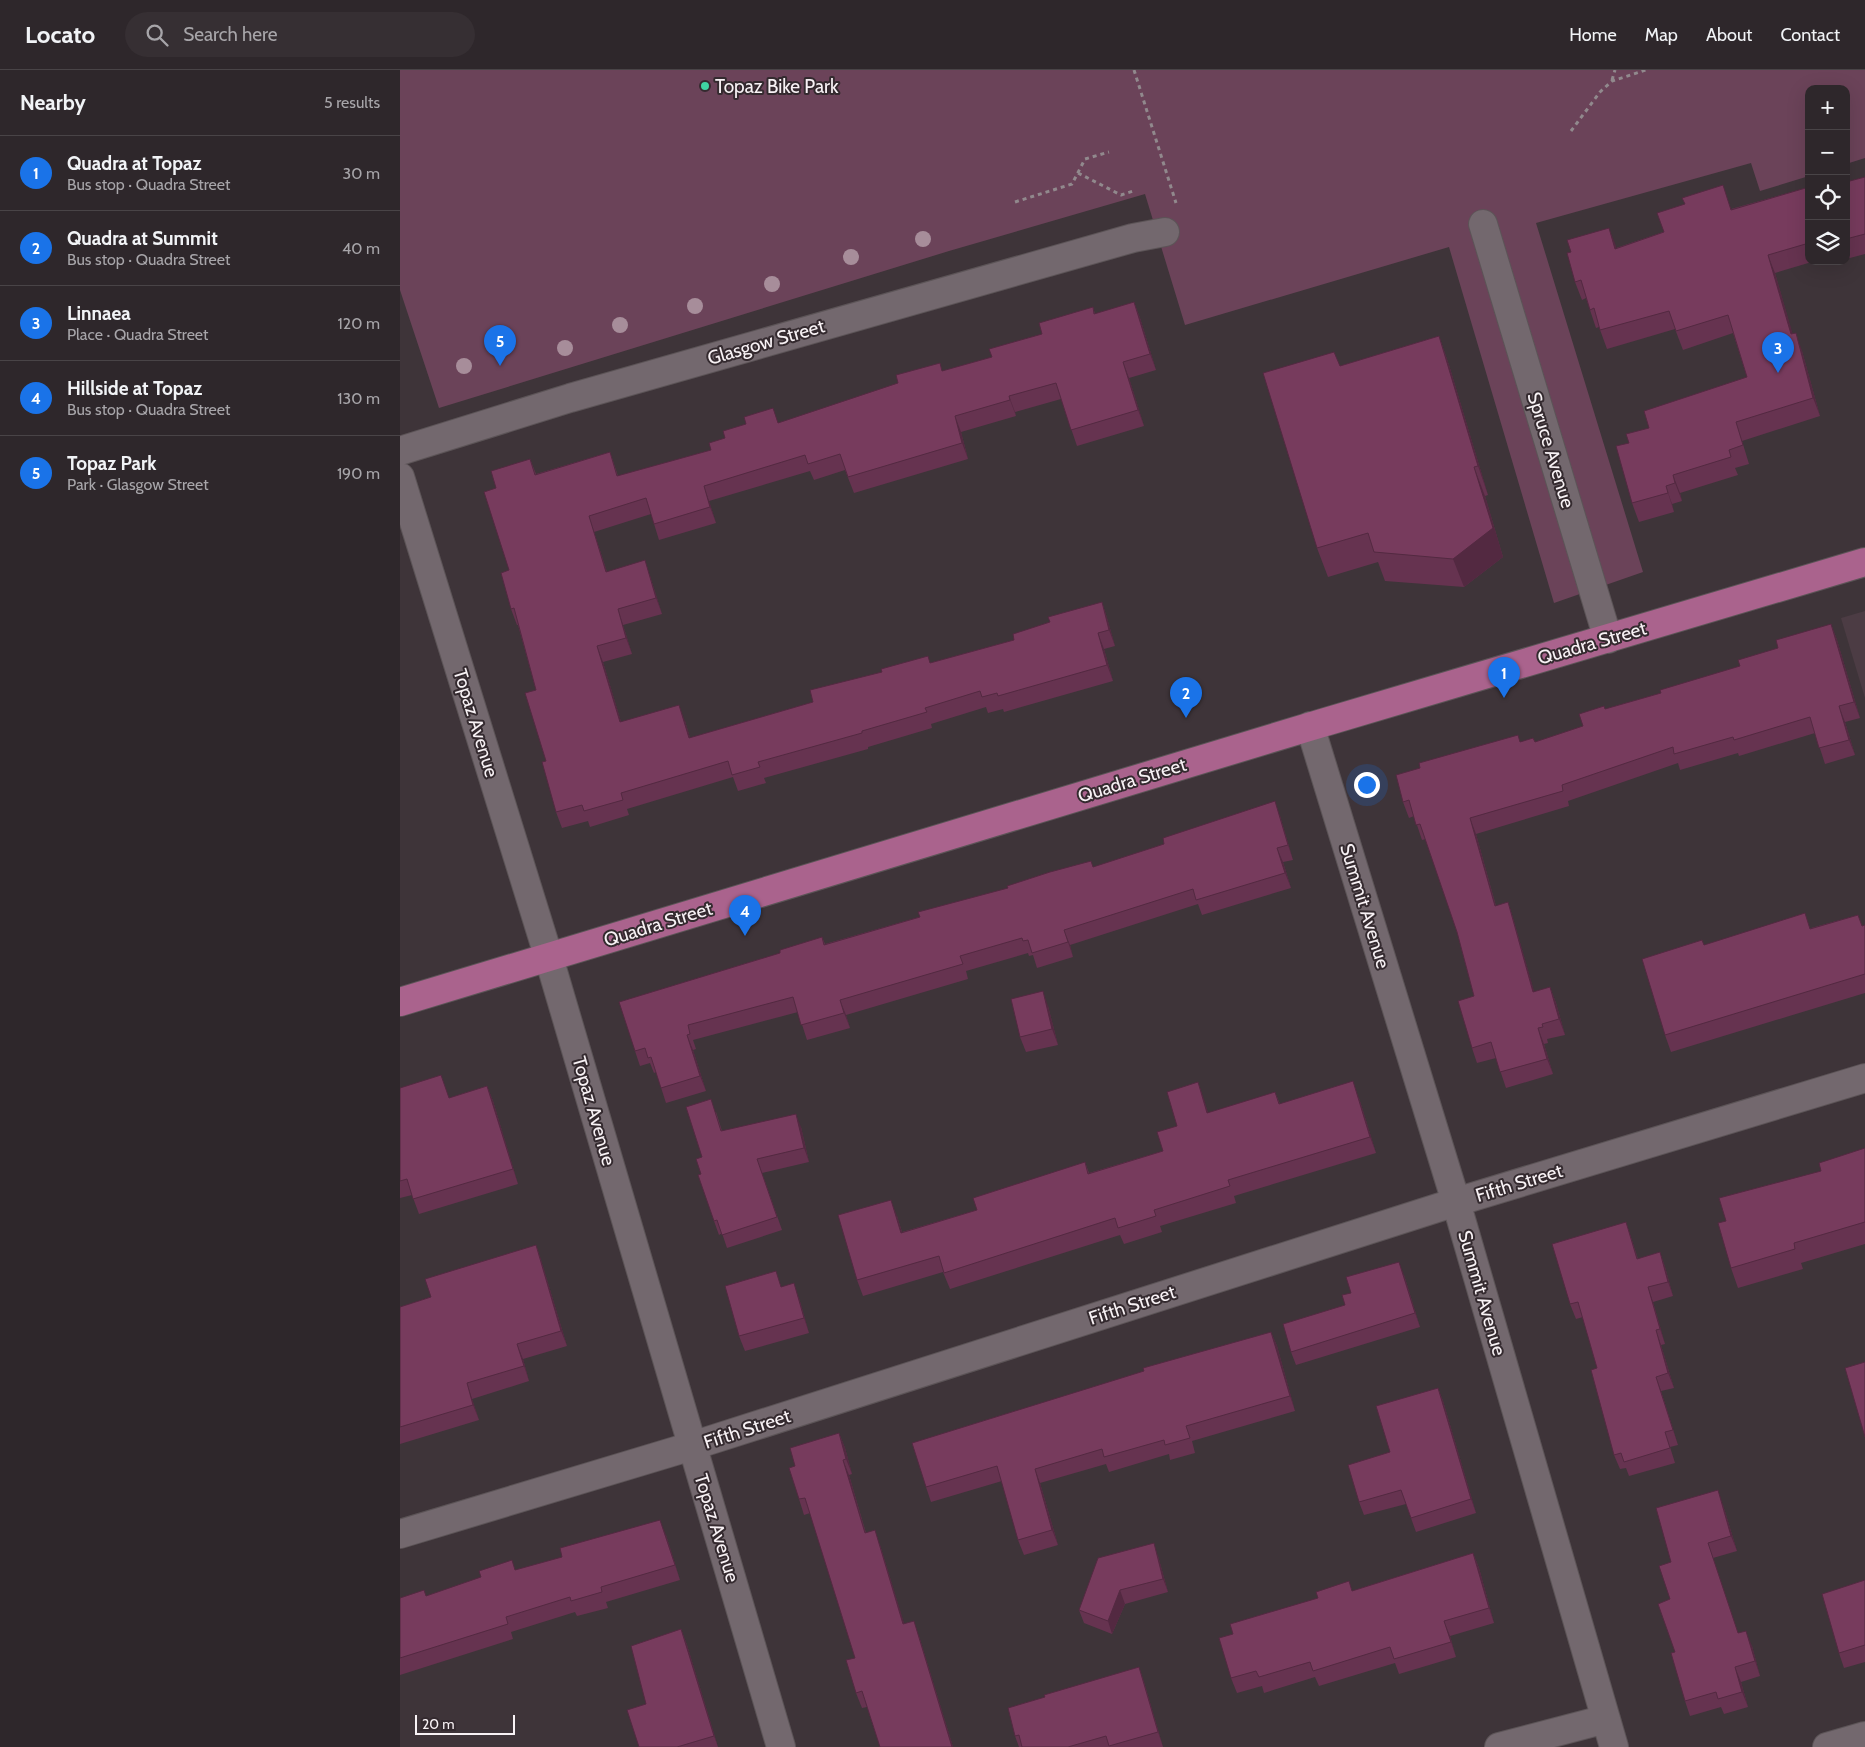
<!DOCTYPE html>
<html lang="en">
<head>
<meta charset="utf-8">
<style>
  :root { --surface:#2e272b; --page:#362f33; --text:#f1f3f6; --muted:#a7a5a9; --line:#494447; --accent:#1a73e8 }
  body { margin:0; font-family:Cabin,sans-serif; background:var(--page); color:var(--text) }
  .controls { position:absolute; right:15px; top:15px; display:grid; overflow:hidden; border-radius:10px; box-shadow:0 5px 20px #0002 }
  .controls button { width:45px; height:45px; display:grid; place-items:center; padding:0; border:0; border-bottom:1px solid var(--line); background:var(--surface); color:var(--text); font:25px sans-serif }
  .scale { position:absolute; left:15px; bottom:12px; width:100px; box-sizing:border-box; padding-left:5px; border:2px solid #f8f2f5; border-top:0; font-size:14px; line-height:18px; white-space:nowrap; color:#f8f2f5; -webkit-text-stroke:4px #342a2f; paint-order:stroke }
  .you { position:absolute; left:966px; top:714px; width:18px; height:18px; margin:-12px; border:4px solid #fff; border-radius:50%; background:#1a73e8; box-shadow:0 0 0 8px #1a73e833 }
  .badge { display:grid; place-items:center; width:32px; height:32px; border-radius:50%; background:var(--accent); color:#fff; font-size:16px; font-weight:700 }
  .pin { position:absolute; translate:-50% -41px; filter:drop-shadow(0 1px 2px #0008) }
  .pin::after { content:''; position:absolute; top:26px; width:18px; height:15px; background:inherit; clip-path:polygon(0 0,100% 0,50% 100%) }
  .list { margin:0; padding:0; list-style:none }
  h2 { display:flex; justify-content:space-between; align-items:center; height:65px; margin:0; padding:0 20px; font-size:21px }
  h2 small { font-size:16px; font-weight:400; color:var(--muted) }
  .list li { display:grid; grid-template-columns:32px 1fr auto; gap:15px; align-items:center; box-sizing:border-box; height:75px; padding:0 20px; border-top:1px solid var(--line) }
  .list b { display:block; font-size:19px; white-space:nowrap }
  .list p { margin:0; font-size:16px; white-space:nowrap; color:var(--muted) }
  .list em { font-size:16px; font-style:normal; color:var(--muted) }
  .icon { flex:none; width:28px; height:28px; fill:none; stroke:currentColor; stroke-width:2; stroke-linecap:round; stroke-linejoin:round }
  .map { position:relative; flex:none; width:1465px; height:1677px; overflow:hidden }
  header { display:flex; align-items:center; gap:30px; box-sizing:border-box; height:70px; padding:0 25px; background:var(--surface); border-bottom:1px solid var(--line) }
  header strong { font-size:24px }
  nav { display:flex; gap:28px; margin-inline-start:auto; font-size:18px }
  .search { width:350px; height:45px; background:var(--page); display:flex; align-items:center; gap:12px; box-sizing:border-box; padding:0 18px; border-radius:28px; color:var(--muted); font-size:19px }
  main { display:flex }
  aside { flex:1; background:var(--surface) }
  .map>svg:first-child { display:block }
  .built { fill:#4c3c44 }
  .green { fill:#6b4359 }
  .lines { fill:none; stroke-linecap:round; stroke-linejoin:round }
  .minor-casing { stroke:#5c5457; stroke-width:30 }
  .major-casing { stroke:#5c5457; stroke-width:30 }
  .path { stroke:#91898d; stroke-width:3; stroke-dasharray:4 4; stroke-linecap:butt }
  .minor { stroke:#73686e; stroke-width:28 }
  .major { stroke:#aa638d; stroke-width:28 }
  .tree { fill:#a78d9a }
  .wall { fill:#663350 }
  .shaded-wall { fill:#532941 }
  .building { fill:#773b5d; stroke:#532941 }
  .poi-dot { fill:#3fd4a2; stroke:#342a2f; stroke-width:2 }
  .labels { text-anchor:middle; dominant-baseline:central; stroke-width:4; stroke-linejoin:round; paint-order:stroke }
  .poi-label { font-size:19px; fill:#f8f2f5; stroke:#342a2f; text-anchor:start }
  .street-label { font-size:19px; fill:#f8f2f5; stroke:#342a2f }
</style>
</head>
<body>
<header>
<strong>Locato</strong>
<div class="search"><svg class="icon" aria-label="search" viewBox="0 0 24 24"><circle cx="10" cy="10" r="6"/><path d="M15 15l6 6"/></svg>Search here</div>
<nav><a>Home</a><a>Map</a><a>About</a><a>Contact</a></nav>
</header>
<main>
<aside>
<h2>Nearby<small>5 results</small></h2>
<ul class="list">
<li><span class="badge">1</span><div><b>Quadra at Topaz</b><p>Bus stop · Quadra Street</p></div><em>30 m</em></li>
<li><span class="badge">2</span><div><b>Quadra at Summit</b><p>Bus stop · Quadra Street</p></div><em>40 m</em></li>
<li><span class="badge">3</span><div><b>Linnaea</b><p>Place · Quadra Street</p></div><em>120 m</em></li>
<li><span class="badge">4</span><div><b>Hillside at Topaz</b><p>Bus stop · Quadra Street</p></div><em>130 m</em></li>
<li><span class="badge">5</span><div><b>Topaz Park</b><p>Park · Glasgow Street</p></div><em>190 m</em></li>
</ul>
</aside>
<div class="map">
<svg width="1465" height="1677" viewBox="0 0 1465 1677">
  <rect width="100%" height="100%" fill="#3e3439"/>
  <!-- built -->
  <path class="built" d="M1465 541V628L1441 548Z"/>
  <!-- green -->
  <path class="green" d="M0 0H1465V88L1446 94V19H1409V106L1360 121 1351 93 1136 153 1243 502 1154 533 1049 177 785 255 745 124 549 181 39 338 0 220Z"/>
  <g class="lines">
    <defs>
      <path id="minor" d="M1083 154 1208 569
        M0 381 170 328 733 168 765 162
        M0 407 149 888 381 1677
        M910 656 1056 1132 1214 1677
        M0 1464 292 1376 1056 1132 1465 1008
        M1099 1677 1206 1649
        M1427 1677 1465 1666"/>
      <path id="major" d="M0 932 922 653 1465 492"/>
    </defs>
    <!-- minor casing -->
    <use href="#minor" class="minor-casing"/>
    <!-- major casing -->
    <use href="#major" class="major-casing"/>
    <!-- path -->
    <path class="path" d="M734 0 776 133
      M1212 10 1215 0
      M1171 61 1200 22 1212 11 1246 0
      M678 103 721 125 733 121
      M615 132 672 114 685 89 709 82"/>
    <!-- minor -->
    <use href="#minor" class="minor"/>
    <!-- major -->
    <use href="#major" class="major"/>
  </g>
  <!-- trees -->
  <g class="tree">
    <circle cx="523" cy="169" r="8"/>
    <circle cx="451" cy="187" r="8"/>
    <circle cx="372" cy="214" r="8"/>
    <circle cx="295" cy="236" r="8"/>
    <circle cx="220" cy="255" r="8"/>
    <circle cx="165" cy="278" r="8"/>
    <circle cx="64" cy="296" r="8"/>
  </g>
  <!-- wall -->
  <path class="wall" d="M1465 107V184L1446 189V112Z
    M1409 117V191H1415L1375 203 1392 263 1402 281 1420 346 1342 371 1349 394 1335 398 1338 405 1280 423 1282 431 1272 434 1274 442 1239 452 1232 433 1229 373 1249 358 1347 307 1333 263 1283 280 1275 259 1207 279 1199 257 1196 258 1186 228 1182 230 1175 212 1171 182 1216 178 1331 139Z
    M1430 191H1440L1431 194Z
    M734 232 740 248 756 300 729 308 744 356 677 376 661 329 615 342 616 346 561 362 568 389 454 423 445 400 414 410 410 401 309 431 316 453 259 470 251 444 194 462 207 502 250 506 262 544 223 555 232 584 203 592 221 652 285 651 290 668 413 632 530 593 614 570 650 552 702 532 707 548 715 576 704 579 713 611 604 642 603 639 588 643 586 637 531 654 532 658 468 677V679L364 708 366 713 338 721 333 707 227 739 229 745 190 757 188 751 162 758 156 742 146 691 136 620 118 555H117L111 539 109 500 130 389 136 404 210 382 218 406 311 380 379 353 543 301 592 287 642 264 693 237 695 244Z
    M1039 266 1049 295 1088 425 1085 426 1103 487 1064 517 985 511 978 492 928 507 917 478 940 296Z
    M1431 554 1437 570 1460 648 1445 652 1455 685 1425 694 1415 663 1339 686 1338 683 1280 700 1278 693 1168 731 1169 736 1076 764 1096 836 1108 832 1113 848 1134 922 1150 917 1156 933 1165 965 1147 969 1148 973 1144 974 1153 1004 1106 1018 1096 988 1077 993 1072 978 1074 926 1057 862 1026 769 1022 770 1014 746 1009 748 1003 732 1120 672H1135L1183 656 1205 639 1261 623 1340 596Z
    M880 746 893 790 883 792 891 818 802 845 798 834 670 875 673 887 637 898 633 885 629 886 628 883 566 901 568 909 446 945 450 958 407 970 398 942 293 970 296 979 293 980 306 1021 266 1033 256 1002 254 1003 250 993 240 996 235 981 380 883 422 867 425 874 694 797Z
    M1458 845 1462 856 1465 855V923L1271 982 1265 965 1304 875 1411 858Z
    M648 936 658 975 626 982 620 967Z
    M798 1012 808 1043 875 1022 880 1034 959 1028 976 1083 834 1126 836 1133 760 1156 762 1162 724 1174 720 1165 550 1219 543 1202 463 1226 457 1210 497 1146 502 1162 577 1140 685 1092 689 1103 763 1081 777 1056Z
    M87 1016 93 1031 118 1114 19 1144 12 1125 0 1128V1018L49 1028Z
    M316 1042 322 1061 401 1057 409 1092 362 1103 382 1160 327 1178 322 1163 319 1165 314 1151 301 1104 302 1087Z
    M1465 1078V1174L1401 1193 1403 1199 1338 1218 1331 1198 1326 1151Z
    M1226 1152 1238 1189 1260 1182 1265 1197 1273 1226 1253 1232 1265 1274 1261 1275 1274 1318 1261 1321 1278 1375 1270 1377 1275 1393 1229 1406 1226 1398 1220 1399 1214 1385 1197 1298 1183 1247 1176 1249 1170 1234Z
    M136 1175 141 1190 167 1276 123 1289 129 1311 72 1329 79 1350 0 1374V1237L31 1227Z
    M1004 1205 1020 1257 896 1295 891 1282 945 1235Z
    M382 1217 399 1228 409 1263 345 1281 339 1266Z
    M871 1262 877 1276 895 1341 792 1371 795 1383 770 1390 769 1384 709 1402 706 1394 640 1413 658 1475 624 1485 618 1470 602 1411 531 1432 526 1417Z
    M1038 1318 1043 1331 1076 1443 1016 1462 1006 1434 964 1445 959 1432 990 1382Z
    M439 1363 445 1378 452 1404 449 1405 466 1463 480 1475 504 1554 519 1566 553 1677H480L467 1637 462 1638 456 1623 455 1588 410 1443 404 1445 399 1429 395 1396Z
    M1323 1435 1337 1481 1313 1488 1338 1563 1352 1576 1360 1606 1341 1612 1348 1637 1324 1644 1321 1637 1290 1646 1285 1631 1275 1582 1270 1529 1271 1492Z
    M266 1465 280 1510 206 1532 208 1538 177 1546 175 1542 111 1562 113 1569 0 1605V1528L26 1526 116 1500Z
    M1073 1483 1079 1498 1094 1553 1050 1566 1056 1587 999 1604 995 1593 919 1616 915 1607 864 1623 862 1616 837 1623 831 1608 918 1528 949 1511 952 1521Z
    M758 1486 768 1522 725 1534 712 1564 684 1553 679 1540Z
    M1465 1510V1592L1444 1598 1439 1583Z
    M281 1559 287 1575 318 1677H239L246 1634Z
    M739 1597 744 1612 763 1677H619L615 1666 645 1627Z"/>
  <!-- shaded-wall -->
  <path class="shaded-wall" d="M1209 158 1216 176 1221 197 1215 179Z
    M1368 185 1375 203 1398 282 1391 264Z
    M734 232 740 248 756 300 750 284Z
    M1396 263 1402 281 1420 346 1413 328Z
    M1039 266 1049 295 1088 425 1078 396Z
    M723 292 729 308 744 356 738 340Z
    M609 326 615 342 616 346 610 330Z
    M555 346 561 362 568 389 562 373Z
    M1074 397 1085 426 1103 487 1064 517 1053 489Z
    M1273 405 1280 423 1282 431 1275 413Z
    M304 416 309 431 316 453 310 437Z
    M1266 416 1272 434 1274 442 1268 423Z
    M189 446 194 462 212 518 206 502Z
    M245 490 250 506 262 544 256 528Z
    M702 532 707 548 715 576 709 560Z
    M218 539 223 555 232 584 226 568Z
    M1431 554 1437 570 1460 648 1454 632Z
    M698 563 704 579 713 611 707 595Z
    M197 576 203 592 226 668 220 652Z
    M279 635 285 651 295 684 289 668Z
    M1439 636 1445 652 1455 685 1449 670Z
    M875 731 880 746 893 790 888 775Z
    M1070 748 1076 764 1100 852 1095 836Z
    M877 778 883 792 891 818 885 803Z
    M1108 832 1113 848 1139 938 1133 922Z
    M664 860 670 875 673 887Z
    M1150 917 1156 933 1165 965 1159 949Z
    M643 921 648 936 658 975 652 959Z
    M440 930 446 945 450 958 444 943Z
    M1138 958 1144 974 1153 1004 1147 989Z
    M287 965 293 980 306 1021 300 1006Z
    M953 1011 959 1028 976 1083 970 1067Z
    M798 1012 804 1029 813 1060 807 1043Z
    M87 1016 93 1031 118 1114 113 1099Z
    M396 1044 401 1057 409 1092 404 1078Z
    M491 1130 497 1146 507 1179 501 1163Z
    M1226 1152 1231 1167 1242 1204 1237 1189Z
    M136 1175 141 1190 167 1276 161 1261Z
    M1260 1182 1265 1197 1273 1226 1268 1212Z
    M999 1192 1004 1205 1020 1257 1015 1243Z
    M394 1213 399 1228 409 1263 404 1248Z
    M1248 1217 1253 1232 1265 1274 1260 1259Z
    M1256 1260 1261 1275 1274 1318 1268 1303Z
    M871 1262 877 1276 895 1341 890 1326Z
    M117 1274 123 1289 129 1311 124 1296Z
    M1256 1307 1261 1321 1278 1375 1273 1360Z
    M67 1313 72 1329 79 1350 73 1335Z
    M1038 1318 1043 1331 1076 1443 1071 1429Z
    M439 1363 445 1378 452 1404 446 1389Z
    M443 1390 449 1405 470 1479 465 1463Z
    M635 1399 640 1413 658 1475 652 1460Z
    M1318 1420 1323 1435 1337 1481 1331 1466Z
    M260 1450 266 1465 280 1510Z
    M475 1460 480 1475 509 1569 503 1554Z
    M754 1473 758 1486 768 1522 763 1509Z
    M1073 1483 1079 1498 1094 1553 1089 1538Z
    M720 1520 725 1534 712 1564 708 1551Z
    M514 1551 519 1566 553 1677H552Z
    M1044 1551 1050 1566 1056 1587Z
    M281 1559 287 1575 318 1677 314 1666Z
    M1346 1561 1352 1576 1360 1606 1355 1591Z
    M739 1597 744 1612 763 1677 758 1662Z
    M1335 1597 1341 1612 1348 1637 1342 1622Z"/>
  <!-- building -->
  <path class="building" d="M1465 107V164L1446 169V112Z
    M1323 115 1331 140 1409 117V173L1368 185 1391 264 1396 263 1413 328 1336 352 1343 375 1329 380 1331 387 1273 405 1275 413 1266 416 1268 423 1232 433 1216 376 1229 373 1226 364 1249 358 1244 341 1347 307 1328 245 1276 261 1269 241 1200 260 1194 238 1190 240 1181 210 1175 212 1167 183 1171 182 1167 170 1209 158 1215 179 1264 162 1257 143 1285 134 1282 128Z
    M734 232 750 284 723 292 738 340 671 360 656 313 609 326 610 330 555 346 562 373 448 407 440 384 408 394 405 385 304 416 310 437 254 454 246 428 189 446 206 502 245 490 256 528 218 539 226 568 197 576 220 652 279 635 289 668 413 632 410 620 482 602 481 599 528 586 530 593 614 570 613 564 650 552 648 547 702 532 709 560 698 563 707 595 598 626 597 623 582 627 580 621 525 638 527 642 462 661V663L358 692 360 697 332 705 328 691 221 723 223 730 184 741 182 735 156 742 142 692 146 691 125 623 136 620 114 538 111 539 101 503 109 500 84 422 96 418 91 401 130 389 135 405 210 382 217 406 311 380 309 373 325 368 323 361 346 354 344 347 373 338 378 353 498 313 496 305 540 293 542 301 592 287 589 279 642 264 639 253 693 237 694 244Z
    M1039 266 1078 396 1074 397 1093 458 1053 489 974 482 968 463 917 478 863 303 934 282 940 296Z
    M1431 554 1454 632 1439 636 1449 670 1419 678 1410 647 1334 670 1333 667 1274 684 1273 677 1162 715 1163 721 1070 748 1095 836 1108 832 1133 922 1150 917 1159 949 1142 954 1143 957 1138 958 1147 989 1100 1002 1091 972 1072 978 1058 931 1074 926 1057 862 1020 754 1016 755 1009 730 1003 732 996 705 1020 698 1019 693 1118 665 1120 672 1133 668 1135 672 1183 656 1179 644 1204 636 1205 639 1261 623 1260 620 1340 596 1338 590 1378 578 1376 570Z
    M875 731 888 775 877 778 885 803 796 830 793 819 664 860 668 872 632 883 628 870 623 871 622 868 560 886 563 894 440 930 444 943 401 955 393 927 288 955 290 964 287 965 300 1006 261 1018 251 987 248 988 245 978 235 981 219 932 380 883V880L422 867 424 875 520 847 518 842 608 818 607 816 650 802 691 791 693 797 764 774 763 768Z
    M1405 843 1410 859 1458 845 1462 856 1465 855V904L1265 965 1242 889 1302 870 1304 875Z
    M643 921 652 959 620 967 611 929Z
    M41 1005 49 1028 87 1016 113 1099 13 1129 7 1109 0 1111V1018Z
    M953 1011 970 1067 828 1110 830 1116 754 1140 756 1146 718 1158 715 1148 544 1203 539 1186 457 1210 438 1145 491 1130 501 1163 577 1140 573 1128 685 1092 688 1104 763 1081 757 1062 777 1056 767 1022 798 1012 807 1043 875 1022 879 1034Z
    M311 1029 321 1061 396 1044 404 1078 357 1089 377 1147 322 1165 317 1150 314 1151 298 1105 301 1104 296 1089 302 1087 286 1037Z
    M1465 1078V1152L1394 1173 1395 1179 1331 1198 1318 1153 1326 1151 1319 1128 1421 1101 1419 1093Z
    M1226 1152 1237 1189 1260 1182 1268 1212 1248 1217 1260 1259 1256 1260 1268 1303 1256 1307 1273 1360 1265 1362 1270 1378 1224 1392 1221 1383 1214 1385 1191 1300 1197 1298 1178 1232 1170 1234 1152 1174Z
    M136 1175 161 1261 117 1274 124 1296 67 1313 73 1335 0 1357V1237L31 1227 25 1209Z
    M999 1192 1015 1243 891 1282 883 1254 945 1235 942 1225 951 1223 946 1207Z
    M376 1201 381 1217 394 1213 404 1248 339 1266 325 1216Z
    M871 1262 890 1326 786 1356 790 1368 765 1375 764 1370 704 1387 702 1379 635 1399 652 1460 618 1470 597 1396 526 1417 512 1373 744 1301 743 1298Z
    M1465 1292V1367L1445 1298Z
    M1038 1318 1071 1429 1011 1448 1001 1420 959 1432 948 1395 990 1382 976 1336Z
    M439 1363 446 1389 443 1390 465 1463 475 1460 503 1554 514 1551 552 1677H480L462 1621 456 1623 446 1590 455 1588 405 1428 399 1429 389 1398 395 1396 390 1378Z
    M1318 1420 1331 1466 1308 1473 1338 1563 1346 1561 1355 1591 1335 1597 1342 1622 1318 1629 1316 1622 1285 1631 1271 1583 1275 1582 1258 1534 1270 1529 1259 1496 1271 1492 1256 1438Z
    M260 1450 275 1495 201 1517 202 1522 171 1531 170 1527 106 1547 108 1554 0 1588V1528L24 1520 26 1526 81 1507 79 1501 112 1490 115 1500 162 1487 160 1478Z
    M754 1473 763 1509 720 1520 708 1551 679 1540 698 1488Z
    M1073 1483 1089 1538 1044 1551 1051 1572 994 1589 990 1577 913 1601 910 1592 859 1607 856 1601 831 1608 819 1568 833 1564 830 1554 918 1528 916 1522 949 1511 952 1521Z
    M1465 1510V1575L1439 1583 1422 1524Z
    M281 1559 314 1666 277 1677H239L227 1640 246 1634 231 1576Z
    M739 1597 758 1662 709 1676 706 1666 668 1677H622L619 1665 615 1666 608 1638 645 1627 644 1625Z"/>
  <!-- markers -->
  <circle class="poi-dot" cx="305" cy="16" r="5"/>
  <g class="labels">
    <!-- poi labels -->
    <g class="poi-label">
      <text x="315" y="16">Topaz Bike Park</text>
    </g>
    <!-- street labels -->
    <g class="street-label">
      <text transform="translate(366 272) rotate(-16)">Glasgow Street</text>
      <text transform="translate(1151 380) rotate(73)">Spruce Avenue</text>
      <text transform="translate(1192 573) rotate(-16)">Quadra Street</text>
      <text transform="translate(76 653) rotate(73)">Topaz Avenue</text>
      <text transform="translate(732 710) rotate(-17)">Quadra Street</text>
      <text transform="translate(965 836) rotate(73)">Summit Avenue</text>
      <text transform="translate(258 854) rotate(-17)">Quadra Street</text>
      <text transform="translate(194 1041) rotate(74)">Topaz Avenue</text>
      <text transform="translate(1119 1113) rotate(-17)">Fifth Street</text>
      <text transform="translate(1082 1223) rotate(74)">Summit Avenue</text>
      <text transform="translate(732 1235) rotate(-18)">Fifth Street</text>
      <text transform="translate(347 1359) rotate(-18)">Fifth Street</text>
      <text transform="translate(317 1458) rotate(73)">Topaz Avenue</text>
    </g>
  </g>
</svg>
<div class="controls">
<button>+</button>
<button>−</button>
<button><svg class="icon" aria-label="locate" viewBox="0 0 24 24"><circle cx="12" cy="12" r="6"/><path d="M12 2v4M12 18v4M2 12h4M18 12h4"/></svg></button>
<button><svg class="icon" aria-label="layers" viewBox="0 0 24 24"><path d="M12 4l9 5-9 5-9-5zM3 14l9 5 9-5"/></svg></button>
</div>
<div class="scale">20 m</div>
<div class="you"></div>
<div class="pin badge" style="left:1104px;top:628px">1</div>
<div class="pin badge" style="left:786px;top:648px">2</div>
<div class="pin badge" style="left:1378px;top:303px">3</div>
<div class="pin badge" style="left:345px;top:866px">4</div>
<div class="pin badge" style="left:100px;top:296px">5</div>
</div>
</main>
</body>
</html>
